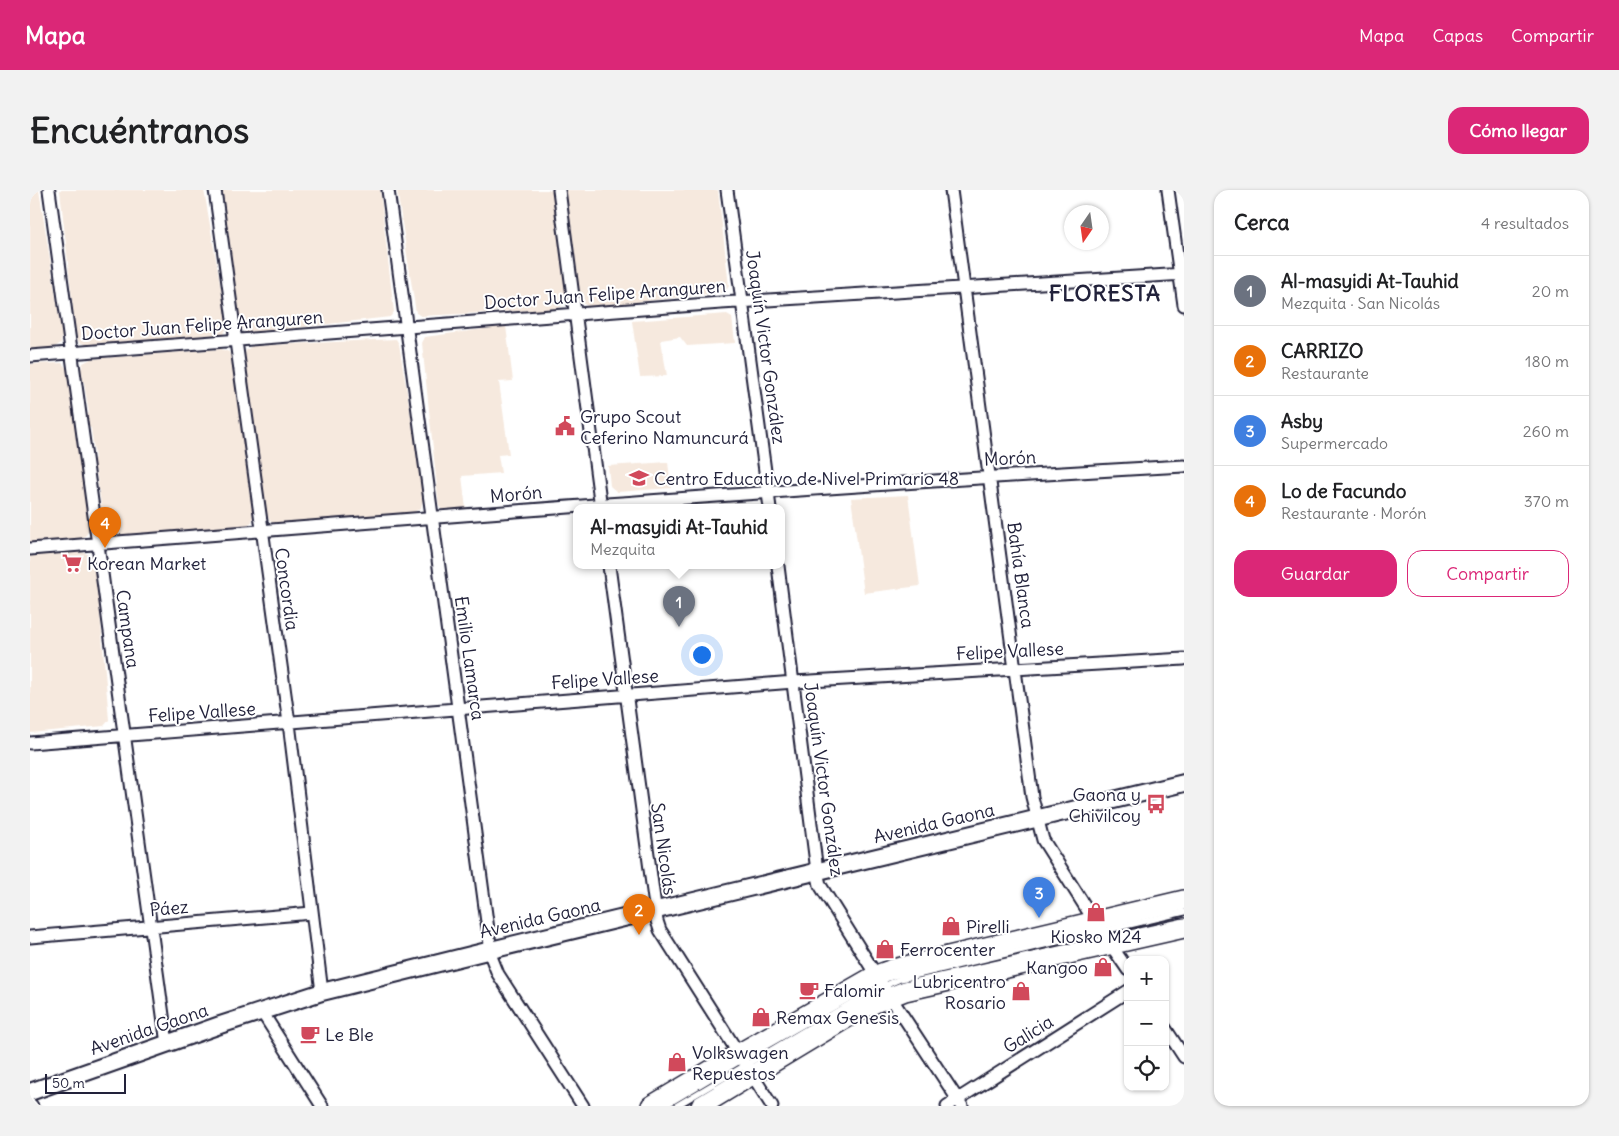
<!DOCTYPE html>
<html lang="es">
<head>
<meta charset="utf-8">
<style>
  :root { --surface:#fff; --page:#f2f2f2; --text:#202124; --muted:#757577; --line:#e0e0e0; --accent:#db2777 }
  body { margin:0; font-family:Delius,sans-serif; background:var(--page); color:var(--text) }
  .controls { position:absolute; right:15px; bottom:15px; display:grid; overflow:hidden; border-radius:10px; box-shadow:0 1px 4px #0004 }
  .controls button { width:45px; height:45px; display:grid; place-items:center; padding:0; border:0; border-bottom:1px solid var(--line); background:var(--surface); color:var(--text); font:25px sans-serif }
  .compass { position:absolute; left:1034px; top:15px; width:45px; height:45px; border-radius:50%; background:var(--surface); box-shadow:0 1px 4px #0004; rotate:193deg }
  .scale { position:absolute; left:15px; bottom:12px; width:81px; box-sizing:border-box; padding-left:5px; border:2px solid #22223b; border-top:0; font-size:14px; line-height:18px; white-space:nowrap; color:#22223b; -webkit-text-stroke:4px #fff; paint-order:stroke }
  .you { position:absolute; left:671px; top:464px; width:18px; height:18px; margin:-12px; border:4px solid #fff; border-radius:50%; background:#1a73e8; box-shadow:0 0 0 8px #1a73e833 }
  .badge { display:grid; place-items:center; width:32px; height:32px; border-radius:50%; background:var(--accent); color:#fff; font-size:16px; font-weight:700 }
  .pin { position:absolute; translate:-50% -41px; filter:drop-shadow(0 1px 2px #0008) }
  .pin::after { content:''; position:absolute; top:26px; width:18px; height:15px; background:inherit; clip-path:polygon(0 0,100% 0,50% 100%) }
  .popup { position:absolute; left:543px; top:314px; width:212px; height:65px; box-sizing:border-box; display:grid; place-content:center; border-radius:10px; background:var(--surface); filter:drop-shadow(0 1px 4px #0005); font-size:16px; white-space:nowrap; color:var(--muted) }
  .popup b { font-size:19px; color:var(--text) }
  .popup::after { content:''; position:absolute; left:50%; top:100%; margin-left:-10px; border:10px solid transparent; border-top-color:var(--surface) }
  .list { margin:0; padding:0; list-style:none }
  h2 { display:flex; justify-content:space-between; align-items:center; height:65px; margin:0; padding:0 20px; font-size:21px }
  h2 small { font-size:16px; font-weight:400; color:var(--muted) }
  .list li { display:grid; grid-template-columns:32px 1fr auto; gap:15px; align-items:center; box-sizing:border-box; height:70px; padding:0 20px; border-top:1px solid var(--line) }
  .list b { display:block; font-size:19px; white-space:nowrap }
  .list p { margin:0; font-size:16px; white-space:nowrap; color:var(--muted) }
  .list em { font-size:16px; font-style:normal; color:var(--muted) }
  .actions { display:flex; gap:10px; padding:15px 20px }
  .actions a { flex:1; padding:11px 0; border:1px solid var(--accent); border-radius:15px; text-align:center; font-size:18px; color:var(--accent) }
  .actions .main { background:var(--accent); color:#fff }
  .icon { flex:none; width:28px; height:28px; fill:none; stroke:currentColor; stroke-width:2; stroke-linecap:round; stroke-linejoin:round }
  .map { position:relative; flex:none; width:1154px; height:916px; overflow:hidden; border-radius:15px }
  header { display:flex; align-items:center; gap:30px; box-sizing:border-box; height:70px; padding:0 25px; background:var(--accent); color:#fff }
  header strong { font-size:24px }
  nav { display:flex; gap:28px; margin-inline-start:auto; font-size:18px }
  .intro { display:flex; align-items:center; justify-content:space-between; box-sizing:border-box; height:120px; padding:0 30px }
  h1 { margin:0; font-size:35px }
  .button { padding:12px 22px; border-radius:15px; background:var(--accent); color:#fff; font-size:18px; font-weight:700 }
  main { display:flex; gap:30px; padding:0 30px }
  aside { flex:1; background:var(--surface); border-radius:15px; box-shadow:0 1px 4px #0004 }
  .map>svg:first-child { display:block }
  .built { fill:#f6e9de }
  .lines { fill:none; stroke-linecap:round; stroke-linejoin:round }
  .service-casing { stroke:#22223b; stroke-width:9 }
  .minor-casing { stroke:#22223b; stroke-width:15 }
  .secondary-casing { stroke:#22223b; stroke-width:20 }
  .primary-casing { stroke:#22223b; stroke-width:22 }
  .service { stroke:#fff; stroke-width:5.5 }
  .minor { stroke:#fff; stroke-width:11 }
  .secondary { stroke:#fff; stroke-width:16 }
  .primary { stroke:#fff; stroke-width:19 }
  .labels { text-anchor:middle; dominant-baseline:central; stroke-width:4; stroke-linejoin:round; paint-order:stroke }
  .street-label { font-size:18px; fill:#22223b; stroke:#fff }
  .poi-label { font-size:18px; fill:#22223b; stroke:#fff; text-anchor:start }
  .district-label { font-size:22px; font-weight:bold; letter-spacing:1px; fill:#22223b; stroke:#fff }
</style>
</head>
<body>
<header>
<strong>Mapa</strong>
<nav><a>Mapa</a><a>Capas</a><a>Compartir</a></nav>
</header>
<div class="intro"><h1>Encuéntranos</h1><a class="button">Cómo llegar</a></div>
<main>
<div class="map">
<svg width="1154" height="916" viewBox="0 0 1154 916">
  <rect width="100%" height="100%" fill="#fff"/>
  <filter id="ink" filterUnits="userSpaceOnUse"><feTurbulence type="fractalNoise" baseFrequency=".02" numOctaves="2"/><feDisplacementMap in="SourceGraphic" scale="10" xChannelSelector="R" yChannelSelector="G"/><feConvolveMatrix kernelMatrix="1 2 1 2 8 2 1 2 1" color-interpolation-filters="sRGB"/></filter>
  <g filter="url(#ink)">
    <!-- built -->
    <path class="built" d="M0 0H9L32 145 31 153 22 159 0 160Z
      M30 0H174L197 134 196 139 193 144 187 146 59 156 49 152 46 146Z
      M192 0H350L364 122 360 127 219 143 214 141 210 135Z
      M367 0H522L536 107 535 114 527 119 391 126 386 123Z
      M535 0H688L699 96 695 102 562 117 555 115 550 107Z
      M697 124 702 127 705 153 657 156 650 147 631 150 637 186 610 187 602 131Z
      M476 136 483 191 469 192 479 264 468 265 471 283 432 286 436 319 412 320 409 316 392 153 395 147Z
      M366 149 369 154 394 305 391 318 380 324 248 334 241 332 236 324 214 167 216 160 222 156Z
      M191 159 199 162 201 167 223 326 222 332 215 336 84 347 77 345 70 335 68 317 71 314 66 281 63 279 62 272 65 268 61 238 57 236 56 226 59 223 54 192 51 191 50 183 53 173 61 169Z
      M32 173 37 179 60 338 56 345 51 349 0 353V174Z
      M638 272 641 298 587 302 580 296 578 276Z
      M878 305 890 396 834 403 821 308Z
      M52 362 62 366 66 375 79 530 74 536 0 543V366Z"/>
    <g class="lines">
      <defs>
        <path id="service" d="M646 916 838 803 870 789 1154 722"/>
        <path id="minor" d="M19 0 137 854
          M185 0 259 533 292 802
          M358 0 462 769 468 784 553 916
          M529 0 571 318
          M697 0 740 318
          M921 0 1002 607 1013 650 1065 732 1098 780
          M1138 0 1154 115
          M0 166 691 113 1154 84
          M0 359C384 329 769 297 1154 276
          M579 376 627 731 630 740 742 916
          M748 376 787 681 790 695 846 785 932 916
          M0 553 764 492 1154 469
          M0 747 282 723
          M232 822 292 916
          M1135 838 1154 867
          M0 914 2 916
          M917 916 1098 801"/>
        <path id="secondary" d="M0 902 190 835 292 802 461 760 1154 593"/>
        <path id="primary" d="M621 916 708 864 846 785 863 779 1154 710
          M671 916 823 824 845 813 875 801 1154 738"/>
      </defs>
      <!-- service casing -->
      <use href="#service" class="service-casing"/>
      <!-- minor casing -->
      <use href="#minor" class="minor-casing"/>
      <!-- secondary casing -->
      <use href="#secondary" class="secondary-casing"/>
      <!-- primary casing -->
      <use href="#primary" class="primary-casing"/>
      <!-- service -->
      <use href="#service" class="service"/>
      <!-- minor -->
      <use href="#minor" class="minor"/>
      <!-- secondary -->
      <use href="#secondary" class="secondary"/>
      <!-- primary -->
      <use href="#primary" class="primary"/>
    </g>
  </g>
  <!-- icons -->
  <defs>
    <symbol id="civic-bare" viewBox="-9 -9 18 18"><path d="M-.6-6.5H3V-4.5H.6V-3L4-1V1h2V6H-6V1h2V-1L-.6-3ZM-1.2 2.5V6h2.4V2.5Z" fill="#d1495b" stroke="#fff" stroke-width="2.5" paint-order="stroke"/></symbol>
    <symbol id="school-bare" viewBox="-9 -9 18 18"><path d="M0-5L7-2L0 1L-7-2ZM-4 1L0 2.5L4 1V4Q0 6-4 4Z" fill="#d1495b" stroke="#fff" stroke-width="2.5" paint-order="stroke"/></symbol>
    <symbol id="supermarket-bare" viewBox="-9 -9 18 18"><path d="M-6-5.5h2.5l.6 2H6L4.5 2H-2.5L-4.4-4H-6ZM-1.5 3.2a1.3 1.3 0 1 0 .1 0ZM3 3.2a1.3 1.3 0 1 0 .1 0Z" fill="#d1495b" stroke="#fff" stroke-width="2.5" paint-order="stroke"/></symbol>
    <symbol id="bus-bare" viewBox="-9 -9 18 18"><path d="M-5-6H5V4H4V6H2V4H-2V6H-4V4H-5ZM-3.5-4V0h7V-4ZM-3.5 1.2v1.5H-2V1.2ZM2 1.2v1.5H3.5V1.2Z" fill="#d1495b" stroke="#fff" stroke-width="2.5" paint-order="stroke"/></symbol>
    <symbol id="shop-bare" viewBox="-9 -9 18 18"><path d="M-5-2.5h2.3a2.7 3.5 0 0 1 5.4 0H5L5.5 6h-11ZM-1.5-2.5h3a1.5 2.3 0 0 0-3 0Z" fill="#d1495b" stroke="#fff" stroke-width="2.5" paint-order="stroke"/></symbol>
    <symbol id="cafe-bare" viewBox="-9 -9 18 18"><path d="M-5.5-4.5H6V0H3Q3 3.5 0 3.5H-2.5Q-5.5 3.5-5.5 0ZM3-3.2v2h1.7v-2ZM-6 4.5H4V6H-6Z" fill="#d1495b" stroke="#fff" stroke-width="2.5" paint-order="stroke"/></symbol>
  </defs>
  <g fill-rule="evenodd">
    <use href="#civic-bare" x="521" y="222" width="28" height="28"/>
    <use href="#school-bare" x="595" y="274" width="28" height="28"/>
    <use href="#supermarket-bare" x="28" y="359" width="28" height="28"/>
    <use href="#bus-bare" x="1112" y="600" width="28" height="28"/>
    <use href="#shop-bare" x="1052" y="708" width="28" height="28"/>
    <use href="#shop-bare" x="907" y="722" width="28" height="28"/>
    <use href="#shop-bare" x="841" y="745" width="28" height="28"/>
    <use href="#shop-bare" x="1059" y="763" width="28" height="28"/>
    <use href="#cafe-bare" x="765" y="786" width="28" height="28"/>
    <use href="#shop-bare" x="977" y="787" width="28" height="28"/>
    <use href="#shop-bare" x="717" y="813" width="28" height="28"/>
    <use href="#cafe-bare" x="266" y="830" width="28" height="28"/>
    <use href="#shop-bare" x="633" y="858" width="28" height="28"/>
  </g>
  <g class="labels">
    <!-- street labels -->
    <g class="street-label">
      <text transform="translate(575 104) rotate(-4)">Doctor Juan Felipe Aranguren</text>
      <text transform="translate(172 135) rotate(-4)">Doctor Juan Felipe Aranguren</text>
      <text transform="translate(736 157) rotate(82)">Joaquín Victor González</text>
      <text transform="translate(980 268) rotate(-3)">Morón</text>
      <text transform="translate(486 304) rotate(-5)">Morón</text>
      <text transform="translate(991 385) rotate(82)">Bahía Blanca</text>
      <text transform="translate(257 399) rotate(82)">Concordia</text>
      <text transform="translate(98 439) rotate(82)">Campana</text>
      <text transform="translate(980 461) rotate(-3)">Felipe Vallese</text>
      <text transform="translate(440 468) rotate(82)">Emilio Lamarca</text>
      <text transform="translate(575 489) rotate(-4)">Felipe Vallese</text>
      <text transform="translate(172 522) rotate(-4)">Felipe Vallese</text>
      <text transform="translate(794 589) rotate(82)">Joaquín Victor González</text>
      <text transform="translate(904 633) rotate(-13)">Avenida Gaona</text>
      <text transform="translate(634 659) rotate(82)">San Nicolás</text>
      <text transform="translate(139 718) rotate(-5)">Páez</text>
      <text transform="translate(510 728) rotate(-13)">Avenida Gaona</text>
      <text transform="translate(119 839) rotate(-19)">Avenida Gaona</text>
      <text transform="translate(998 844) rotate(-32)">Galicia</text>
    </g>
    <!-- poi labels -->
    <g class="poi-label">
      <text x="550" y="226">Grupo Scout<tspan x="550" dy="21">Ceferino Namuncurá</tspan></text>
      <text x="624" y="288">Centro Educativo de Nivel Primario 48</text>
      <text x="57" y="373">Korean Market</text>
      <text x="1111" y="604" text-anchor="end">Gaona y<tspan x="1111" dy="21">Chivilcoy</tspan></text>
      <text x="936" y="736">Pirelli</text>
      <text x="1066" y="746" text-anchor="middle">Kiosko M24</text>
      <text x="870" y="759">Ferrocenter</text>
      <text x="1058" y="777" text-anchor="end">Kangoo</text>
      <text x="976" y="791" text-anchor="end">Lubricentro<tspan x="976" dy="21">Rosario</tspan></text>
      <text x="794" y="800">Falomir</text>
      <text x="746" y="827">Remax Genesis</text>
      <text x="295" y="844">Le Ble</text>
      <text x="662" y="862">Volkswagen<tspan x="662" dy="21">Repuestos</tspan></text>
    </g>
    <!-- district labels -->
    <g class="district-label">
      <text x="1075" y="103">FLORESTA</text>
    </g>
  </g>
</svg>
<div class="controls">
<button>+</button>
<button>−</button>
<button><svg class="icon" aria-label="locate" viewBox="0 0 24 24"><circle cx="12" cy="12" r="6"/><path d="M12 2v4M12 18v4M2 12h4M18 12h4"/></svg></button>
</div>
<svg class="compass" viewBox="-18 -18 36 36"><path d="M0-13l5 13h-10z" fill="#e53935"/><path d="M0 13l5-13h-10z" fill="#757577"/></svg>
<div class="scale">50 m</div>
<div class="you"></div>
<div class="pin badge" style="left:649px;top:437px;background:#6b7280">1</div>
<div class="popup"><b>Al-masyidi At-Tauhid</b>Mezquita</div>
<div class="pin badge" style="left:609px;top:745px;background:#e8710a">2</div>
<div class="pin badge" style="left:1009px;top:728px;background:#3f7fe0">3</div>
<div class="pin badge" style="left:75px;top:358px;background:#e8710a">4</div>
</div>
<aside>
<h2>Cerca<small>4 resultados</small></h2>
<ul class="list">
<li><span class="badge" style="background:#6b7280">1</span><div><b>Al-masyidi At-Tauhid</b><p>Mezquita · San Nicolás</p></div><em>20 m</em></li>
<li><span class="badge" style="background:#e8710a">2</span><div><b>CARRIZO</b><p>Restaurante</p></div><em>180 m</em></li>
<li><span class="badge" style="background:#3f7fe0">3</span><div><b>Asby</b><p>Supermercado</p></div><em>260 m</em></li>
<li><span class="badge" style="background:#e8710a">4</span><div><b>Lo de Facundo</b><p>Restaurante · Morón</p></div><em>370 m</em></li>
</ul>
<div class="actions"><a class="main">Guardar</a><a>Compartir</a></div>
</aside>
</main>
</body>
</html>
